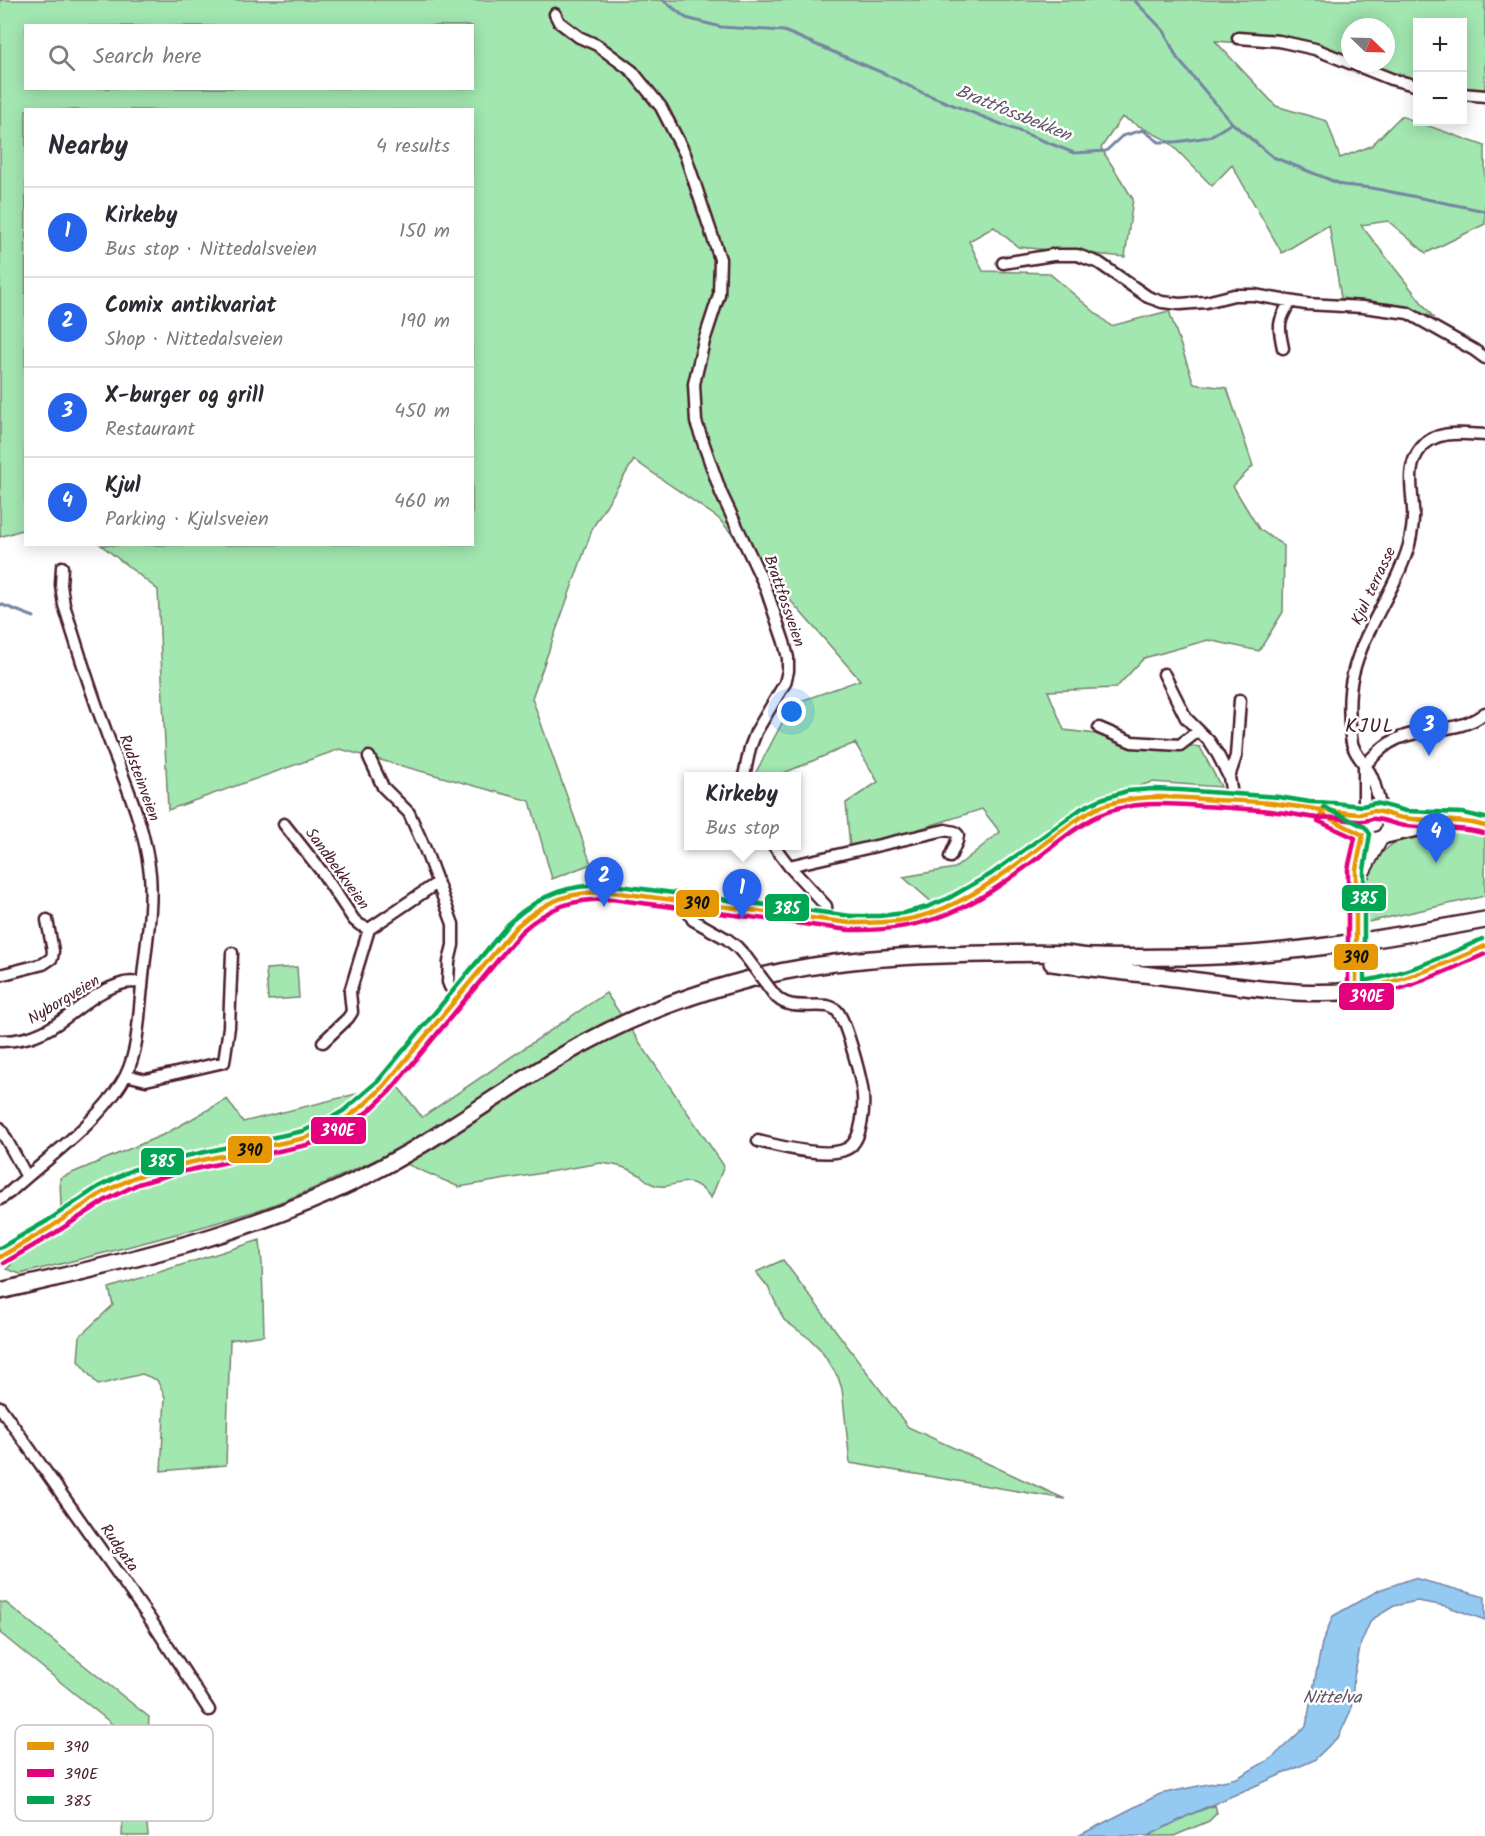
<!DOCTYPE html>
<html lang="en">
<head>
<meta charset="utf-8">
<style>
  :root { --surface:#fff; --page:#f7f7f7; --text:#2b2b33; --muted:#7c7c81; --line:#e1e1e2; --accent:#2563eb }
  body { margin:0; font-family:Kalam,sans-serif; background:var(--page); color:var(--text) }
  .controls { position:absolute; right:18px; top:18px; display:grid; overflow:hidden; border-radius:0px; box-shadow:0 3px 15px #0003 }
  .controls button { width:54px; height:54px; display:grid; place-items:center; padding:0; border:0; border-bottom:2px solid var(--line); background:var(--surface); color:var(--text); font:30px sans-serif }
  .compass { position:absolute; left:1341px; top:18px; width:54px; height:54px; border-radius:50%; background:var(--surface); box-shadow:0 3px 15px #0003; rotate:113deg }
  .you { position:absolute; left:792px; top:712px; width:21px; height:21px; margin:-15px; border:4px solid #fff; border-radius:50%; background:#1a73e8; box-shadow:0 0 0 9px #1a73e833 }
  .badge { display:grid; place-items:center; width:39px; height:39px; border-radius:50%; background:var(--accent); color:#fff; font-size:20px; font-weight:700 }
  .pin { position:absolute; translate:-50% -50px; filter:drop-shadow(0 2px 3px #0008) }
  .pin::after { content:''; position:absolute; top:32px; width:21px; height:18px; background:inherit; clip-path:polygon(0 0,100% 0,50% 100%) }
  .popup { position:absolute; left:684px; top:772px; width:117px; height:78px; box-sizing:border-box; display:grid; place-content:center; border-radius:0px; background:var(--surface); filter:drop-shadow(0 2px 4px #0005); font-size:20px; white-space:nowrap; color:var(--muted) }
  .popup b { font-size:22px; color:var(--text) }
  .popup::after { content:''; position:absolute; left:50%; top:100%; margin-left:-12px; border:12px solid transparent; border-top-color:var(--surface) }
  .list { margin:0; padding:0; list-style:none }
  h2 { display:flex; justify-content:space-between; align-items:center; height:78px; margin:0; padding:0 24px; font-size:26px }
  h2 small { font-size:20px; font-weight:400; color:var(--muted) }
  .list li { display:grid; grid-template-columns:39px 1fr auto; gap:18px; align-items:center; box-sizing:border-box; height:90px; padding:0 24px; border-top:2px solid var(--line) }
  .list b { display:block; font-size:22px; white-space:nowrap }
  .list p { margin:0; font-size:20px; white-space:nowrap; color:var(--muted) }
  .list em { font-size:20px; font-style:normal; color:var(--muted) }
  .icon { flex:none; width:33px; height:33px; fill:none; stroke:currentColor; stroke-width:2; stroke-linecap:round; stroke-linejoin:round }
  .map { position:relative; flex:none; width:1485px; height:1836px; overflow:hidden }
  .search { position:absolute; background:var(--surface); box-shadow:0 3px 15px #0003; left:24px; top:24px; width:450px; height:66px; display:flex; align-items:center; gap:15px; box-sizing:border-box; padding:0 21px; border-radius:0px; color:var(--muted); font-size:22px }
  .panel { position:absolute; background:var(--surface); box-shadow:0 3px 15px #0003; left:24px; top:108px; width:450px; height:438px; border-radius:0px }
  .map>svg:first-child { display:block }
  .green { fill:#a2e6b0; stroke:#76826e; stroke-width:1.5; fill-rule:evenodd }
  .water { fill:#94c9f2; stroke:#7685a2; stroke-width:1.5 }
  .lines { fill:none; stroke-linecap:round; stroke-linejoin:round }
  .stream { stroke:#7685a2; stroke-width:3 }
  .minor-casing { stroke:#4a1f2b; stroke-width:15 }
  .major-casing { stroke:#4a1f2b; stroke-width:18 }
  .highway-casing { stroke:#4a1f2b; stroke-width:20 }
  .minor { stroke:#fff; stroke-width:10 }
  .major { stroke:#fff; stroke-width:14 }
  .highway { stroke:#fff; stroke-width:15 }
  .minor-bridge-casing { stroke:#4a1f2b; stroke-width:15; stroke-linecap:butt }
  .major-bridge-casing { stroke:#4a1f2b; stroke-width:18; stroke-linecap:butt }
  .minor-bridge { stroke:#fff; stroke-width:10 }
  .major-bridge { stroke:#fff; stroke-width:14 }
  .bus-1-casing { stroke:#fff; stroke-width:9 }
  .bus-2-casing { stroke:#fff; stroke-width:9 }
  .bus-3-casing { stroke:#fff; stroke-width:9 }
  .bus-1 { stroke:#e69804; stroke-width:4.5 }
  .bus-2 { stroke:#e5007d; stroke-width:4.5 }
  .bus-3 { stroke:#00a651; stroke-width:4.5 }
  .labels { text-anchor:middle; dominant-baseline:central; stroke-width:5; stroke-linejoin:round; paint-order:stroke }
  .street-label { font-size:16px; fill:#4a1f2b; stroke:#fff }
  .water-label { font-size:18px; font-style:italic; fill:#605267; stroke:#fff }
  .quarter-label { font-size:20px; letter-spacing:1.5px; fill:#4a1f2b; stroke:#fff }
  .key { fill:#fff; stroke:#c9bcbf; stroke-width:1.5 }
  .key-label { font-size:16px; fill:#4a1f2b }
  .line-badge { stroke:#fff; stroke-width:2 }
  .badge-label { font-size:16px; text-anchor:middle; font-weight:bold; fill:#fff }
  .pale-badge-label { font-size:16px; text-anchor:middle; font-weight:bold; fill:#111 }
</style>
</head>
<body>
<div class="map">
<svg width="1485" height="1836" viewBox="0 0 1485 1836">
  <rect width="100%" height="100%" fill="#fff"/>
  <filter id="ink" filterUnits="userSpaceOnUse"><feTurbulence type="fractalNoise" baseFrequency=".0167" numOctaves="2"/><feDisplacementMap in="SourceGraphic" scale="12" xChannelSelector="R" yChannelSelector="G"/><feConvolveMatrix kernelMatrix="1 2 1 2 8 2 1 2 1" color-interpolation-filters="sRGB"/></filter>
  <g filter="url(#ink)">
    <!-- green -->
    <path class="green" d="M0 0H1485V89L1463 88 1462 22H1418L1417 81 1365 63H1386V27H1350V58L1315 49 1215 41 1276 106 1327 121 1340 158 1371 146 1401 116 1485 146V224L1426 253 1388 221 1361 225 1433 317 1394 304 1341 298 1329 225 1282 253 1232 165 1212 186 1168 141 1122 117 1101 148 1133 199 1125 257 1018 247 994 227 969 241 983 271 1049 273 1111 326 1169 311 1194 384 1227 388 1253 466 1233 486 1259 529 1284 546 1283 612 1259 651 1208 640 1144 658 1116 688 1048 691 1064 730 1200 747 1221 787 1152 782 1087 802 1018 851 972 887 934 904 903 877 955 868 1000 832 982 809 907 833 850 848 846 803 878 782 855 743 777 776H754L792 704 860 680 718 518 634 460 593 527 532 698 591 864 552 879 530 801 340 749 168 810 158 590 101 545 472 544V110H26L25 529 0 537ZM26 26H472V88H26Z
      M1462 827 1485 836V896L1368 922 1366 880 1380 854 1404 835Z
      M297 967 299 998 268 1000 266 969Z
      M606 993 724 1166 711 1198C685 1166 675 1194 652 1184 648 1182 644 1178 640 1175 627 1167 616 1165 601 1163L459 1187 386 1155C340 1176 295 1199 246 1214 172 1237 96 1255 20 1274L7 1269 61 1207 60 1178 165 1134 227 1099 243 1122 396 1084 422 1117Z
      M260 1240 262 1264 264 1335 230 1340 226 1465 161 1471 165 1397 157 1380 142 1374 98 1385 78 1361 80 1336 113 1305 109 1288Z
      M783 1260 908 1427 1065 1499 850 1463 842 1389 838 1377 820 1349 810 1339 784 1320 768 1287 756 1272Z
      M0 1602 6 1603 149 1717 144 1789 148 1836H122L127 1736 0 1633Z
      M1215 1805 1217 1813 1209 1821 1174 1836H1148L1189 1815Z"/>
    <!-- water -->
    <path class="water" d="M1414 1578 1485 1597V1620L1446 1606 1417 1601 1394 1606 1371 1620 1361 1643 1354 1677 1351 1710 1339 1736 1314 1760 1189 1815 1148 1836H1078L1160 1794 1237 1778 1272 1758 1306 1726 1322 1643 1333 1616 1379 1590Z"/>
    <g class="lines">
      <!-- stream -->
      <path class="stream" d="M663 0 686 18 721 27 784 31 883 73 923 93 1074 153 1106 151 1122 136 1143 130 1159 142H1176L1209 137 1232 123 1273 157 1343 185 1372 188 1485 211
        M1134 0 1164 31 1177 58 1232 123
        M0 604 34 617"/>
      <defs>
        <path id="minor" d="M555 14 559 22 579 37 597 45 632 71 661 107 685 154 720 259 719 295 704 341 694 384 696 422 721 493 765 586 784 642 788 658V671L785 683 756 732 750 748 744 776
          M1238 38 1279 41 1315 49 1350 63
          M1351 63 1391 79 1418 86
          M1462 94 1485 96
          M1003 263 1053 255H1077L1099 263 1148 297 1162 302 1180 304 1206 302 1234 295H1254L1306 304 1363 307 1408 313 1474 350 1485 358
          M1283 348C1278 326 1278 321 1290 302
          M1164 674 1186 718 1209 741 1218 755 1229 777 1233 801
          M1099 728 1132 742 1180 745 1198 731
          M369 757 383 787 409 813 425 849 453 924V945L449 962 448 982 450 987 459 995
          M1364 766C1374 756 1383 745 1397 739 1425 726 1459 734 1485 713
          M1229 777 1236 756 1240 700
          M1382 812C1378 800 1376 784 1370 773 1363 761 1352 752 1351 737 1349 718 1348 693 1353 674 1364 628 1396 590 1409 545 1412 532 1414 522 1413 509 1412 488 1406 466 1421 448 1436 429 1464 434 1485 435
          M1364 814V766
          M284 824 322 872 354 920 360 925 369 929
          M774 846 789 866 826 906 827 921
          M789 866 945 830 955 832 958 835 957 841 950 857
          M691 903 689 913 693 920 727 939 737 947 746 957
          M0 975 43 964 52 958 53 951 47 920
          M0 1041C60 1042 76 996 124 983 129 982 136 982 142 982
          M323 1042 348 1018 352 1012 350 992 369 929 437 883
          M126 1075 146 1080 224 1062 229 1027 232 953
          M0 1128 27 1177
          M758 1141C778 1146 836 1162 852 1145 862 1134 864 1110 863 1096 862 1080 847 1025 838 1012 835 1008 832 1007 827 1006 807 1004 786 1011 773 993
          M0 1199 10 1192C46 1159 95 1125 121 1084 139 1056 138 1020 142 987 145 950 153 911 150 874 144 819 122 777 104 726 89 687 77 646 64 605L61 585 62 567
          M0 1407 152 1622 209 1710"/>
        <path id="major" d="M1359 825a15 15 0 1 1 30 0a15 15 0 1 1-30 0Z
          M1316 811 1329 819 1361 833
          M1357 882 1380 839
          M1355 913 1356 869 1363 835
          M0 1257 51 1227 102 1193 135 1177 174 1166 305 1138C336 1128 361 1110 384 1086L516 927C546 898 571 890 612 892L838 922C930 931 972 899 1041 846 1064 829 1086 810 1114 802 1146 792 1181 797 1214 800 1237 801 1260 802 1282 805 1293 806 1303 809 1314 810 1320 811 1326 810 1332 810 1342 811 1353 813 1364 814"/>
        <path id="highway" d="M1386 816C1418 822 1454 814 1485 826
          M1386 835 1431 825
          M1052 963C1095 969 1139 973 1183 979 1248 987 1318 1001 1383 986 1418 978 1452 962 1485 946
          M0 1291C124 1262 251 1234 365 1176 440 1139 506 1087 579 1046 632 1017 688 995 746 980 825 959 906 955 987 954 1013 954 1039 952 1065 954 1076 955 1086 957 1096 957 1127 958 1159 957 1190 957 1290 955 1387 938 1485 920"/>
      </defs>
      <!-- minor casing -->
      <use href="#minor" class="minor-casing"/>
      <!-- major casing -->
      <use href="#major" class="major-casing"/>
      <!-- highway casing -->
      <use href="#highway" class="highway-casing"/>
      <!-- minor -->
      <use href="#minor" class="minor"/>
      <!-- major -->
      <use href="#major" class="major"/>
      <!-- highway -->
      <use href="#highway" class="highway"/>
      <defs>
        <path id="minor-bridge" d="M746 957 773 993"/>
        <path id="major-bridge" d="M1355 913 1356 970"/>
      </defs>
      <!-- minor-bridge casing -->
      <use href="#minor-bridge" class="minor-bridge-casing"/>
      <!-- major-bridge casing -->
      <use href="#major-bridge" class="major-bridge-casing"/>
      <!-- minor-bridge -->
      <use href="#minor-bridge" class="minor-bridge"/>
      <!-- major-bridge -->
      <use href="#major-bridge" class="major-bridge"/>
      <defs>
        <path id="bus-1" d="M1321 814 1363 835 1356 869V990C1402 982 1443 966 1485 946
          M0 1257 51 1227 102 1193 135 1177 174 1166 305 1138 316 1134 348 1117 366 1103 384 1086 516 927C547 899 571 891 612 892L850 923C868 923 886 923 904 920 954 912 996 880 1035 851 1055 836 1073 820 1095 809 1133 792 1175 797 1216 800 1237 801 1258 801 1279 804 1306 808 1333 812 1360 814 1365 814 1368 811 1373 811 1383 811 1394 817 1404 818 1431 822 1458 818 1485 826"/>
        <path id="bus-2" d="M1318 821 1355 838 1348 869V990L1351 996C1373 1005 1461 965 1485 954
          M4 1263 55 1233 106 1200 138 1184 176 1173 307 1145 319 1141 352 1123 371 1109 390 1091 521 932C550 906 573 899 611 899L849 930C930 932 972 908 1035 860 1055 845 1075 827 1098 816 1136 798 1178 805 1219 807 1238 809 1258 809 1277 812 1291 813 1304 817 1318 818 1324 818 1330 817 1336 818 1345 819 1354 822 1363 821 1368 821 1371 818 1376 819 1386 820 1395 825 1406 826 1432 829 1458 826 1483 833"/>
        <path id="bus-3" d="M1324 807 1365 827 1370 834 1364 870V981C1405 974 1444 957 1482 939
          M0 1248 47 1221 98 1187 132 1170 172 1159 303 1131 324 1122 343 1111 378 1081 511 921C543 893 569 884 612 885L851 916H879L904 913 927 907 949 898 991 874 1082 808 1101 799 1127 791 1153 789 1180 790 1279 797 1310 802 1333 803 1362 806 1376 803 1406 811 1463 813 1485 818"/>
      </defs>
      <!-- bus-1 casing -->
      <use href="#bus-1" class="bus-1-casing"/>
      <!-- bus-2 casing -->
      <use href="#bus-2" class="bus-2-casing"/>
      <!-- bus-3 casing -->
      <use href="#bus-3" class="bus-3-casing"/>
      <!-- bus-1 -->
      <use href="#bus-1" class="bus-1"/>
      <!-- bus-2 -->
      <use href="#bus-2" class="bus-2"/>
      <!-- bus-3 -->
      <use href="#bus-3" class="bus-3"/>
    </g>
  </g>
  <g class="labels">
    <!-- street labels -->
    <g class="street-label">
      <text transform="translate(1374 586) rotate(-65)">Kjul terrasse</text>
      <text transform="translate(784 601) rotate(71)">Brattfossveien</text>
      <text transform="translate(139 778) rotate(70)">Rudsteinveien</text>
      <text transform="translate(337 869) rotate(54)">Sandbekkveien</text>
      <text transform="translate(64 1000) rotate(-31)">Nyborgveien</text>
      <text transform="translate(119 1548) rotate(55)">Rudgata</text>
    </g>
    <!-- water labels -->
    <g class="water-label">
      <text transform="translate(1013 114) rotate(22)">Brattfossbekken</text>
      <text x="1332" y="1698">Nittelva</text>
    </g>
    <!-- quarter labels -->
    <g class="quarter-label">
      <text x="1370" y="727">KJUL</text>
    </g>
  </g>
  <!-- legend -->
  <rect x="15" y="1725" width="198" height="96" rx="9" class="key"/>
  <rect x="27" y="1742" width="27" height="8" fill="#e69804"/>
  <rect x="27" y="1769" width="27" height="8" fill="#e5007d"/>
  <rect x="27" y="1796" width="27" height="8" fill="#00a651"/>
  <g class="key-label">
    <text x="64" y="1752">390</text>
    <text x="64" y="1779">390E</text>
    <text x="64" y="1806">385</text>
  </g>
  <g class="line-badge">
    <rect x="1341" y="884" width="46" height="28" rx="6" fill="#00a651"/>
    <rect x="675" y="889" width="45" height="29" rx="6" fill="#e69804"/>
    <rect x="764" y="893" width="46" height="29" rx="6" fill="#00a651"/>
    <rect x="1333" y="943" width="46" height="28" rx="6" fill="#e69804"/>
    <rect x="1338" y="982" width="57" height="29" rx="6" fill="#e5007d"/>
    <rect x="310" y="1116" width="57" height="29" rx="6" fill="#e5007d"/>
    <rect x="227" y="1135" width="46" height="29" rx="6" fill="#e69804"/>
    <rect x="140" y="1147" width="45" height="29" rx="6" fill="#00a651"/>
  </g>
  <g class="badge-label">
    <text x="1364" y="904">385</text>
    <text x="787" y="914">385</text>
    <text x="1367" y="1002">390E</text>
    <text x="338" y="1136">390E</text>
    <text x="162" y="1167">385</text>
  </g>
  <g class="pale-badge-label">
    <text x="697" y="909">390</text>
    <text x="1356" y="963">390</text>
    <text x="250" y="1156">390</text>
  </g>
</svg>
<div class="controls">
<button>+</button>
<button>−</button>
</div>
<svg class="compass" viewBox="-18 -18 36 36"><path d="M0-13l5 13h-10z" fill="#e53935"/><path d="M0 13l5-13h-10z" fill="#7c7c81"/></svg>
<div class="you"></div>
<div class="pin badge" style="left:742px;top:919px">1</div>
<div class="popup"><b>Kirkeby</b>Bus stop</div>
<div class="pin badge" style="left:604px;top:907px">2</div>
<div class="pin badge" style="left:1429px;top:756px">3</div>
<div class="pin badge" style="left:1436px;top:863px">4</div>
<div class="search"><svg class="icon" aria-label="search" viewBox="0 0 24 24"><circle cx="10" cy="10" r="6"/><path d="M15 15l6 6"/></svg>Search here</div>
<section class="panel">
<h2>Nearby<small>4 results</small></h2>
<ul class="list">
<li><span class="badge">1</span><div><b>Kirkeby</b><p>Bus stop · Nittedalsveien</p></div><em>150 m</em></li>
<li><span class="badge">2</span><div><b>Comix antikvariat</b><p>Shop · Nittedalsveien</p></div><em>190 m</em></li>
<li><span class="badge">3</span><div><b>X-burger og grill</b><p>Restaurant</p></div><em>450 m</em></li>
<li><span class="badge">4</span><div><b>Kjul</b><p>Parking · Kjulsveien</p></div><em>460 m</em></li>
</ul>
</section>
</div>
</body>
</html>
